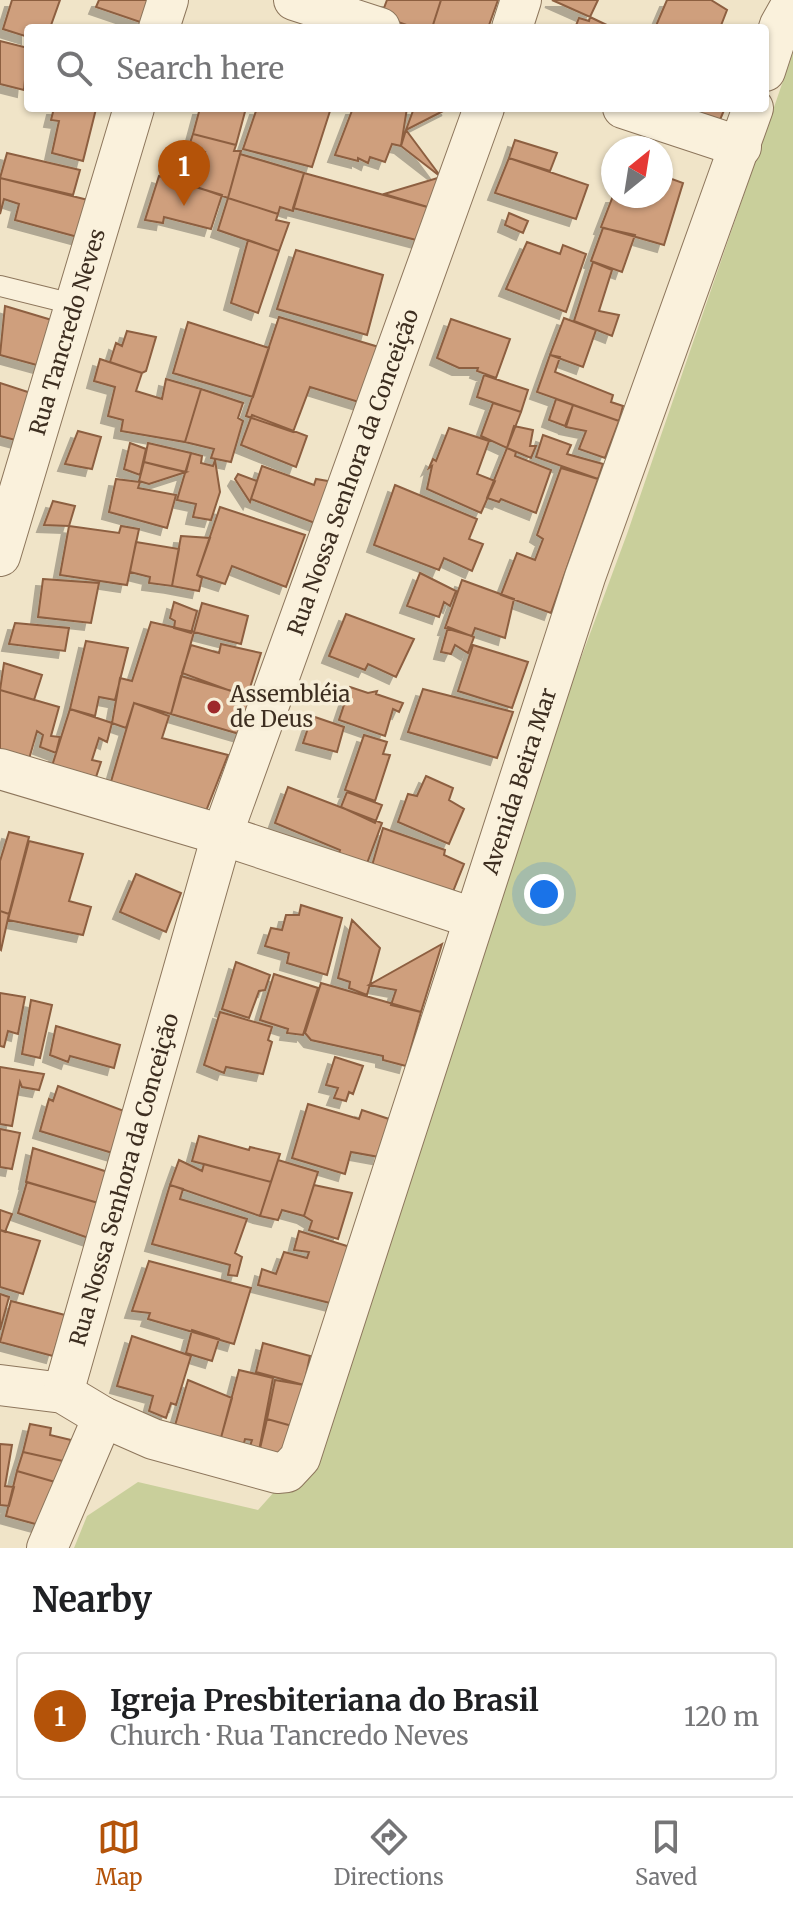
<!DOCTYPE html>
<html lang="en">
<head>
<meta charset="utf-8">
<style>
  :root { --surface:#fff; --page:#f2f2f2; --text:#202124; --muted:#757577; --line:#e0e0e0; --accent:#b45309 }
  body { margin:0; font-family:Merriweather,serif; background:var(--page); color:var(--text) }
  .compass { position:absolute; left:601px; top:136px; width:72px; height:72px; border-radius:50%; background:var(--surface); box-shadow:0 2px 6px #0004; rotate:30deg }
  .you { position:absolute; left:544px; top:894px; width:28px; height:28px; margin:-20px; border:6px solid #fff; border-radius:50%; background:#1a73e8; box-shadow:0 0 0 12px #1a73e833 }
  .badge { display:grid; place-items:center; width:52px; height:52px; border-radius:50%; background:var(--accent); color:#fff; font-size:26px; font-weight:700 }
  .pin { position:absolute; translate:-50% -66px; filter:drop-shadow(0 2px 4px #0008) }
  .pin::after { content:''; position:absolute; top:42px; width:28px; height:24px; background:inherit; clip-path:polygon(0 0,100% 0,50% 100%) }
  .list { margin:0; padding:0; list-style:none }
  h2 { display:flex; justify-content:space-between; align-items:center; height:104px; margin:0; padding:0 32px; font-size:34px }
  h2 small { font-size:26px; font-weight:400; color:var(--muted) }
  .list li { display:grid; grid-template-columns:52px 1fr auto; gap:24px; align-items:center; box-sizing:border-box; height:128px; margin:0 16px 16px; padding:0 16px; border:2px solid var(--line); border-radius:8px }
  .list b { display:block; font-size:30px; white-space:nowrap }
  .list p { margin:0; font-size:26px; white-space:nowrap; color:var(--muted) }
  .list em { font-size:26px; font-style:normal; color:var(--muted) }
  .icon { flex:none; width:44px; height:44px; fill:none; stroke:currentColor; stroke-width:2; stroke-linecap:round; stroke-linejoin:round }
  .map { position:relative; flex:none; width:793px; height:1548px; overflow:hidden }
  .search { position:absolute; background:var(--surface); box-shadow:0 2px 6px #0004; left:24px; right:24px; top:24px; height:88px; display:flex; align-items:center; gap:20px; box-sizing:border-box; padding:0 28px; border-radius:8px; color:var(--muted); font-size:30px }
  .sheet { height:248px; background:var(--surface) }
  nav { display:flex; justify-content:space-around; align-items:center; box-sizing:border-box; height:112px; border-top:2px solid var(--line); background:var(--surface); font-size:22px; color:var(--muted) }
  nav a { display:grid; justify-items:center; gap:4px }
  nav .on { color:var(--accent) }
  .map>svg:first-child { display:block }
  .green { fill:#c9cf9b }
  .building { fill:#cf9f7d; stroke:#8d5f41; stroke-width:2; filter:url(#shadow) }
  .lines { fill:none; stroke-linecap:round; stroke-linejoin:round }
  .lane-casing { stroke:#8d765c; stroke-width:22 }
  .street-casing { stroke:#8d765c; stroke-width:42 }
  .lane { stroke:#faf1dc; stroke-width:20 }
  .street { stroke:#faf1dc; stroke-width:40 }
  .poi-dot { fill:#9e2a2b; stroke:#f7eed8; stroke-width:3 }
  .labels { text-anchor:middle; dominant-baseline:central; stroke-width:7; stroke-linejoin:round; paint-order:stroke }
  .street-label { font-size:22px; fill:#3d2e20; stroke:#f7eed8 }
  .poi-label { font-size:22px; fill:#3d2e20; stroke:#f7eed8; text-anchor:start }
</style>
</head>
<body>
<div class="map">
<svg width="793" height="1548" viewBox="0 0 793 1548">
  <defs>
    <filter id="shadow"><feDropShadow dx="-7" dy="7" stdDeviation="0" flood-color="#0004"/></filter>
  </defs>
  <rect width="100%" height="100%" fill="#f0e4c8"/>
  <!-- green -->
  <path class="green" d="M793 52V1548H74L87 1516 138 1482 258 1510 308 1454 417 1100 627 534Z"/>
  <!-- building -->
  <path class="building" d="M12 0H60L50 28H28V37L3 29Z
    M99 0H154L146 24 96 7Z
    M387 0H441L432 28H415L381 16Z
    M441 0H498L488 28H432Z
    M552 0H598L590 17Z
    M667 0H711L727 10 720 28H655Z
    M590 17 613 28H575L579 18 589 21Z
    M0 41 28 48 24 90 0 84Z
    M54 108 96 109 83 161 52 153 59 121 51 120Z
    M200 108H246L236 145 193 134Z
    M257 108 330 111 312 167 243 149Z
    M353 108H407L401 146 392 144 385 162 370 157 368 163 358 158V161L335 155Z
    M414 108H449L406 130Z
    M639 108H725L714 134Z
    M406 130 441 177 401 146Z
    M193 134 236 145 234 151H241L228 198 165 176 173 151 203 158 205 152 188 149Z
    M515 140 557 153 550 171 509 158Z
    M7 153 80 170 73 195 0 178Z
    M240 154 304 173 293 211 280 207 278 214 228 198Z
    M509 158 588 185 576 219 495 193Z
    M304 173 431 208 420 241 293 208Z
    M661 175 683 183 664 245 601 227 613 196H661Z
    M159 176 222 195 211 229 164 217 163 223 145 220Z
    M441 177 431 208 384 194Z
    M0 178 96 202 85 239 15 220 19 204 4 199 0 214Z
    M228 198 278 214 276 220 289 223 279 251 218 230Z
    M509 213 528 221 523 233 505 225Z
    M603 228 635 235 622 272 591 261Z
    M248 240 279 251 258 313 231 303Z
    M527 242 560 254 563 245 586 254 566 312 506 289Z
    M296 250 383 275 367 335 277 309Z
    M593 262 612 270 599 311 619 315 612 336 574 321Z
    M5 306 55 321 44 367 0 355Z
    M279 317 382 348 362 403 310 387 293 432 246 416Z
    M564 318 596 330 583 367 550 355Z
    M451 319 510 339 496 378 477 371 478 368H459L437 358Z
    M188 322 269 348 253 397 173 373Z
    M127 331 156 337 146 371 142 373 110 362 116 343 122 346Z
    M550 355 560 357 555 372 613 395 611 402 623 406 619 421 537 392Z
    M100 359 142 373 136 391 162 399 166 379 201 389 185 442 121 431 123 420 108 416 115 387 94 381Z
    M484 375 528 390 521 412 477 397Z
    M0 383 37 395 23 442 0 436Z
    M201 389 243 403 238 418 243 421 231 462 211 458 214 449 185 442Z
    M556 399 573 405 565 426 549 420Z
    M493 403 521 412 507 448 481 436Z
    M573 405 619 421 605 458 579 449 586 431 566 427Z
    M252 415 307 436 296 467 241 445Z
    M514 426 533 430 530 446H536L531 458 507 448Z
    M449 428 489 441 477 474 495 481 481 513 427 489 432 466 429 468 433 459 436 461Z
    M78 431 101 437 92 469 65 464Z
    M543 435 571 445 567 454 603 464 598 479 536 457Z
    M130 443 146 449 140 475 124 469Z
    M148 443 191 453 186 472 144 462Z
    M507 448 516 452 515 456 551 470 536 513 501 499 499 502 487 498Z
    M191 453 202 456 201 463 213 466 215 460 220 492 211 520 193 517 196 504 177 500Z
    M144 462 167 468 186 472 149 484 139 481Z
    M262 466 314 485 316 479 334 482 320 525 251 499Z
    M561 468 598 479 551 613 501 595 517 553 535 560 543 539 537 535Z
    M238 474 257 481 250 502 235 479Z
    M116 479 140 482 138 488 176 495 167 528 109 512Z
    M395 485 477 519 469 539 483 544 472 571 444 558 439 570 374 545Z
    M53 501 75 506 69 526 44 525Z
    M220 507 305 535 286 587 232 566 225 584 197 575Z
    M69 526 119 533 121 526 139 529 127 585 60 575Z
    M181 536 210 538 197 575 202 578 199 591 172 586Z
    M136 542 179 549 172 586 149 583 150 577 130 572Z
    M420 573 456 591 450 606 444 602 439 617 407 606Z
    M43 579 99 583 91 623 38 617Z
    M462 580 514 599 505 638 475 628 472 636 445 628Z
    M174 602 197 611 191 633 174 628 175 621 170 618Z
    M202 603 248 616 241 644 194 632Z
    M346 614 414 639 396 677 368 664 365 670 329 656Z
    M151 622 194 632 171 714 134 703 126 728 112 723 120 678 132 681Z
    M15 623 69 628 65 651 9 644Z
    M448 627 474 637 468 653 455 645 451 654 441 652Z
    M86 641 128 648 115 700 99 697 95 716 70 709Z
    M221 644 261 653 247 697 182 673 191 645 219 653Z
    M473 645 528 662 512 708 458 691Z
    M4 663 42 675 34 700 0 690Z
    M181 676 259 699 246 736 171 714Z
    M350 687 368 693 377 691 376 694 403 703 399 712 393 709 385 736 339 720Z
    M423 689 513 712 497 758 408 732Z
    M0 690 59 707 51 736 60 737 56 753 40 747 43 735 37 731 27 766 0 758Z
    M134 703 169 716 162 738 228 755 206 811 110 785Z
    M70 709 112 723 107 742 99 738 92 760 101 762 96 777 52 766Z
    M312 716 344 727 337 752 303 743Z
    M364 735 387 742 383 754 390 755 375 801 345 790Z
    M426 776 453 788 449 800 464 809 449 844 398 822 408 794 417 796Z
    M288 787 382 823 366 866 338 856 340 850 275 823Z
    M347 792 382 805 375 823 341 807Z
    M383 828 445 850 444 855 464 864 452 894 371 869Z
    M9 832 29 837 9 914 0 911V861Z
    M29 841 83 854 69 901 91 907 83 935 8 920Z
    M136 874 181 893 166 932 120 912Z
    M301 905 342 918 327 975 287 963 289 953 265 946 271 928 282 930 286 915H299Z
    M0 911 9 914 1 950 0 949Z
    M352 920 380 948 367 995 349 988 350 982 338 978Z
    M442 944 421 1012 391 1005 396 990 369 985Z
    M236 962 270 975 265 990 259 991 249 1018 222 1009Z
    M274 974 318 988 303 1035 287 1033 288 1029 260 1020Z
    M321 983 421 1012 406 1066 383 1060V1056L311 1040 305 1033Z
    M0 993 25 997 18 1034 8 1031 4 1047 0 1046Z
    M31 1000 52 1005 40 1058 22 1054Z
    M220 1012 272 1027 268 1040 272 1042 263 1074 226 1067 224 1073 204 1065Z
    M56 1026 120 1045 114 1068 70 1056 68 1062 50 1055Z
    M335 1057 363 1066 353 1094 349 1092 346 1101 334 1098 338 1088 326 1085Z
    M0 1067 44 1074 39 1090 22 1087 20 1082 12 1126 0 1124Z
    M58 1086 132 1114 119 1155 40 1131 49 1099 53 1101Z
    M308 1104 359 1119 362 1110 389 1119 379 1157 351 1152 345 1174 292 1158Z
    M0 1129 20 1133 12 1169 0 1167Z
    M199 1136 249 1150 250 1147 280 1154 271 1182 192 1161Z
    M33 1148 114 1174 105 1205 26 1182Z
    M179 1160 202 1171 204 1164 271 1182 260 1216 170 1185Z
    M278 1160 318 1172 304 1216 282 1210 278 1220 260 1216Z
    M27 1182 105 1205 94 1240 18 1213Z
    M170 1185 183 1189 180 1199 247 1219 235 1253 242 1257 237 1276 228 1275 230 1265 152 1244Z
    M314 1185 352 1193 338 1239 309 1230 312 1221 304 1216Z
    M0 1210 12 1214 5 1232 0 1230Z
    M0 1230 40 1241 23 1294 0 1287Z
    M299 1231 350 1247 334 1304 258 1285 262 1269 276 1274 284 1252 307 1258 309 1252 294 1250Z
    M149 1261 251 1288 234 1344 148 1319 150 1313 132 1311Z
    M0 1294 9 1297 0 1330Z
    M11 1301 65 1315 53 1356 0 1342Z
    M192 1330 219 1339 212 1361 186 1353Z
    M132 1336 191 1356 176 1405 171 1403 166 1418 149 1411 153 1396 117 1386Z
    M263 1343 310 1356 304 1385 256 1372Z
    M239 1370 273 1378 257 1461 246 1458 252 1440 245 1439 241 1455 218 1449Z
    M188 1380 232 1398 217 1452 172 1436Z
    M275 1380 304 1385 303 1429 267 1419Z
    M267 1419 303 1429 281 1468 257 1461Z
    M30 1424 51 1428 50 1435 71 1440 63 1461 23 1452Z
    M0 1444 12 1445 5 1486 14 1487 9 1506 0 1505Z
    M23 1452 63 1461 55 1482 17 1471Z
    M17 1471 55 1482 39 1525 6 1516Z"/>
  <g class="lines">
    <defs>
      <path id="lane" d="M0 286 77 305"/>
      <g id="street">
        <path d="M294 0 380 28"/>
        <path d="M159 28 168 0"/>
        <path d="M512 28 521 0"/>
        <path d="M765 71 780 25 793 2"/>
        <path d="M623 108 741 147"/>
        <path id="s1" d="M0 556 134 108"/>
        <path d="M0 769 222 835 473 918"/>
        <path id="s2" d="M0 1385 63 1393 103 1417 153 1439 277 1473 287 1472 300 1458 585 577 753 108"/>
        <path id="s3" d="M63 1393 222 835 484 108"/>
        <path d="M47 1548 103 1417"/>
      </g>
    </defs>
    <!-- lane casing -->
    <use href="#lane" class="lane-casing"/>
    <!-- street casing -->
    <use href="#street" class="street-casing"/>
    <!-- lane -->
    <use href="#lane" class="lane"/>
    <!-- street -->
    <use href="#street" class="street"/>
  </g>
  <!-- markers -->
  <circle class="poi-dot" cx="214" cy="707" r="8"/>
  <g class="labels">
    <!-- street labels -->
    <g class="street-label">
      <text stroke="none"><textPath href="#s1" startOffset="234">Rua Tancredo Neves</textPath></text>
      <text stroke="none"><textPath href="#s3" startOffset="966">Rua Nossa Senhora da Conceição</textPath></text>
      <text stroke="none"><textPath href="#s2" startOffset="1034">Avenida Beira Mar</textPath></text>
      <text stroke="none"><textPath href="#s3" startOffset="222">Rua Nossa Senhora da Conceição</textPath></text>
    </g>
    <!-- poi labels -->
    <g class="poi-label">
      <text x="230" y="694">Assembléia<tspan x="230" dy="25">de Deus</tspan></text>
    </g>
  </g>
</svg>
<svg class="compass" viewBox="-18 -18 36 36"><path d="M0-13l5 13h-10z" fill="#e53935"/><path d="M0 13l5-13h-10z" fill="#757577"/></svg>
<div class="you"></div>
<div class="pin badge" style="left:184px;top:206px">1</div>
<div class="search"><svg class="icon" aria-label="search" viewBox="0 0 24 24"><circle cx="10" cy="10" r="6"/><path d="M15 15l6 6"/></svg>Search here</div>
</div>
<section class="sheet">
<h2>Nearby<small></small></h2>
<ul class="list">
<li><span class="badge">1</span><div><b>Igreja Presbiteriana do Brasil</b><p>Church · Rua Tancredo Neves</p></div><em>120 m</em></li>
</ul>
</section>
<nav>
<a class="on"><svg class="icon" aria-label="map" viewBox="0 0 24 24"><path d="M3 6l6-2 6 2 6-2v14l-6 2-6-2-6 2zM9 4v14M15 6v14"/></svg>Map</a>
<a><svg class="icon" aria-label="directions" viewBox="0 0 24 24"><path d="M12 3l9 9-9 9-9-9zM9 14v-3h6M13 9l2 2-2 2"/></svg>Directions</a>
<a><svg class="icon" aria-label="saved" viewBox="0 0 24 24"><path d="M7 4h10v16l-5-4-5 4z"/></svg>Saved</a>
</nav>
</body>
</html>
